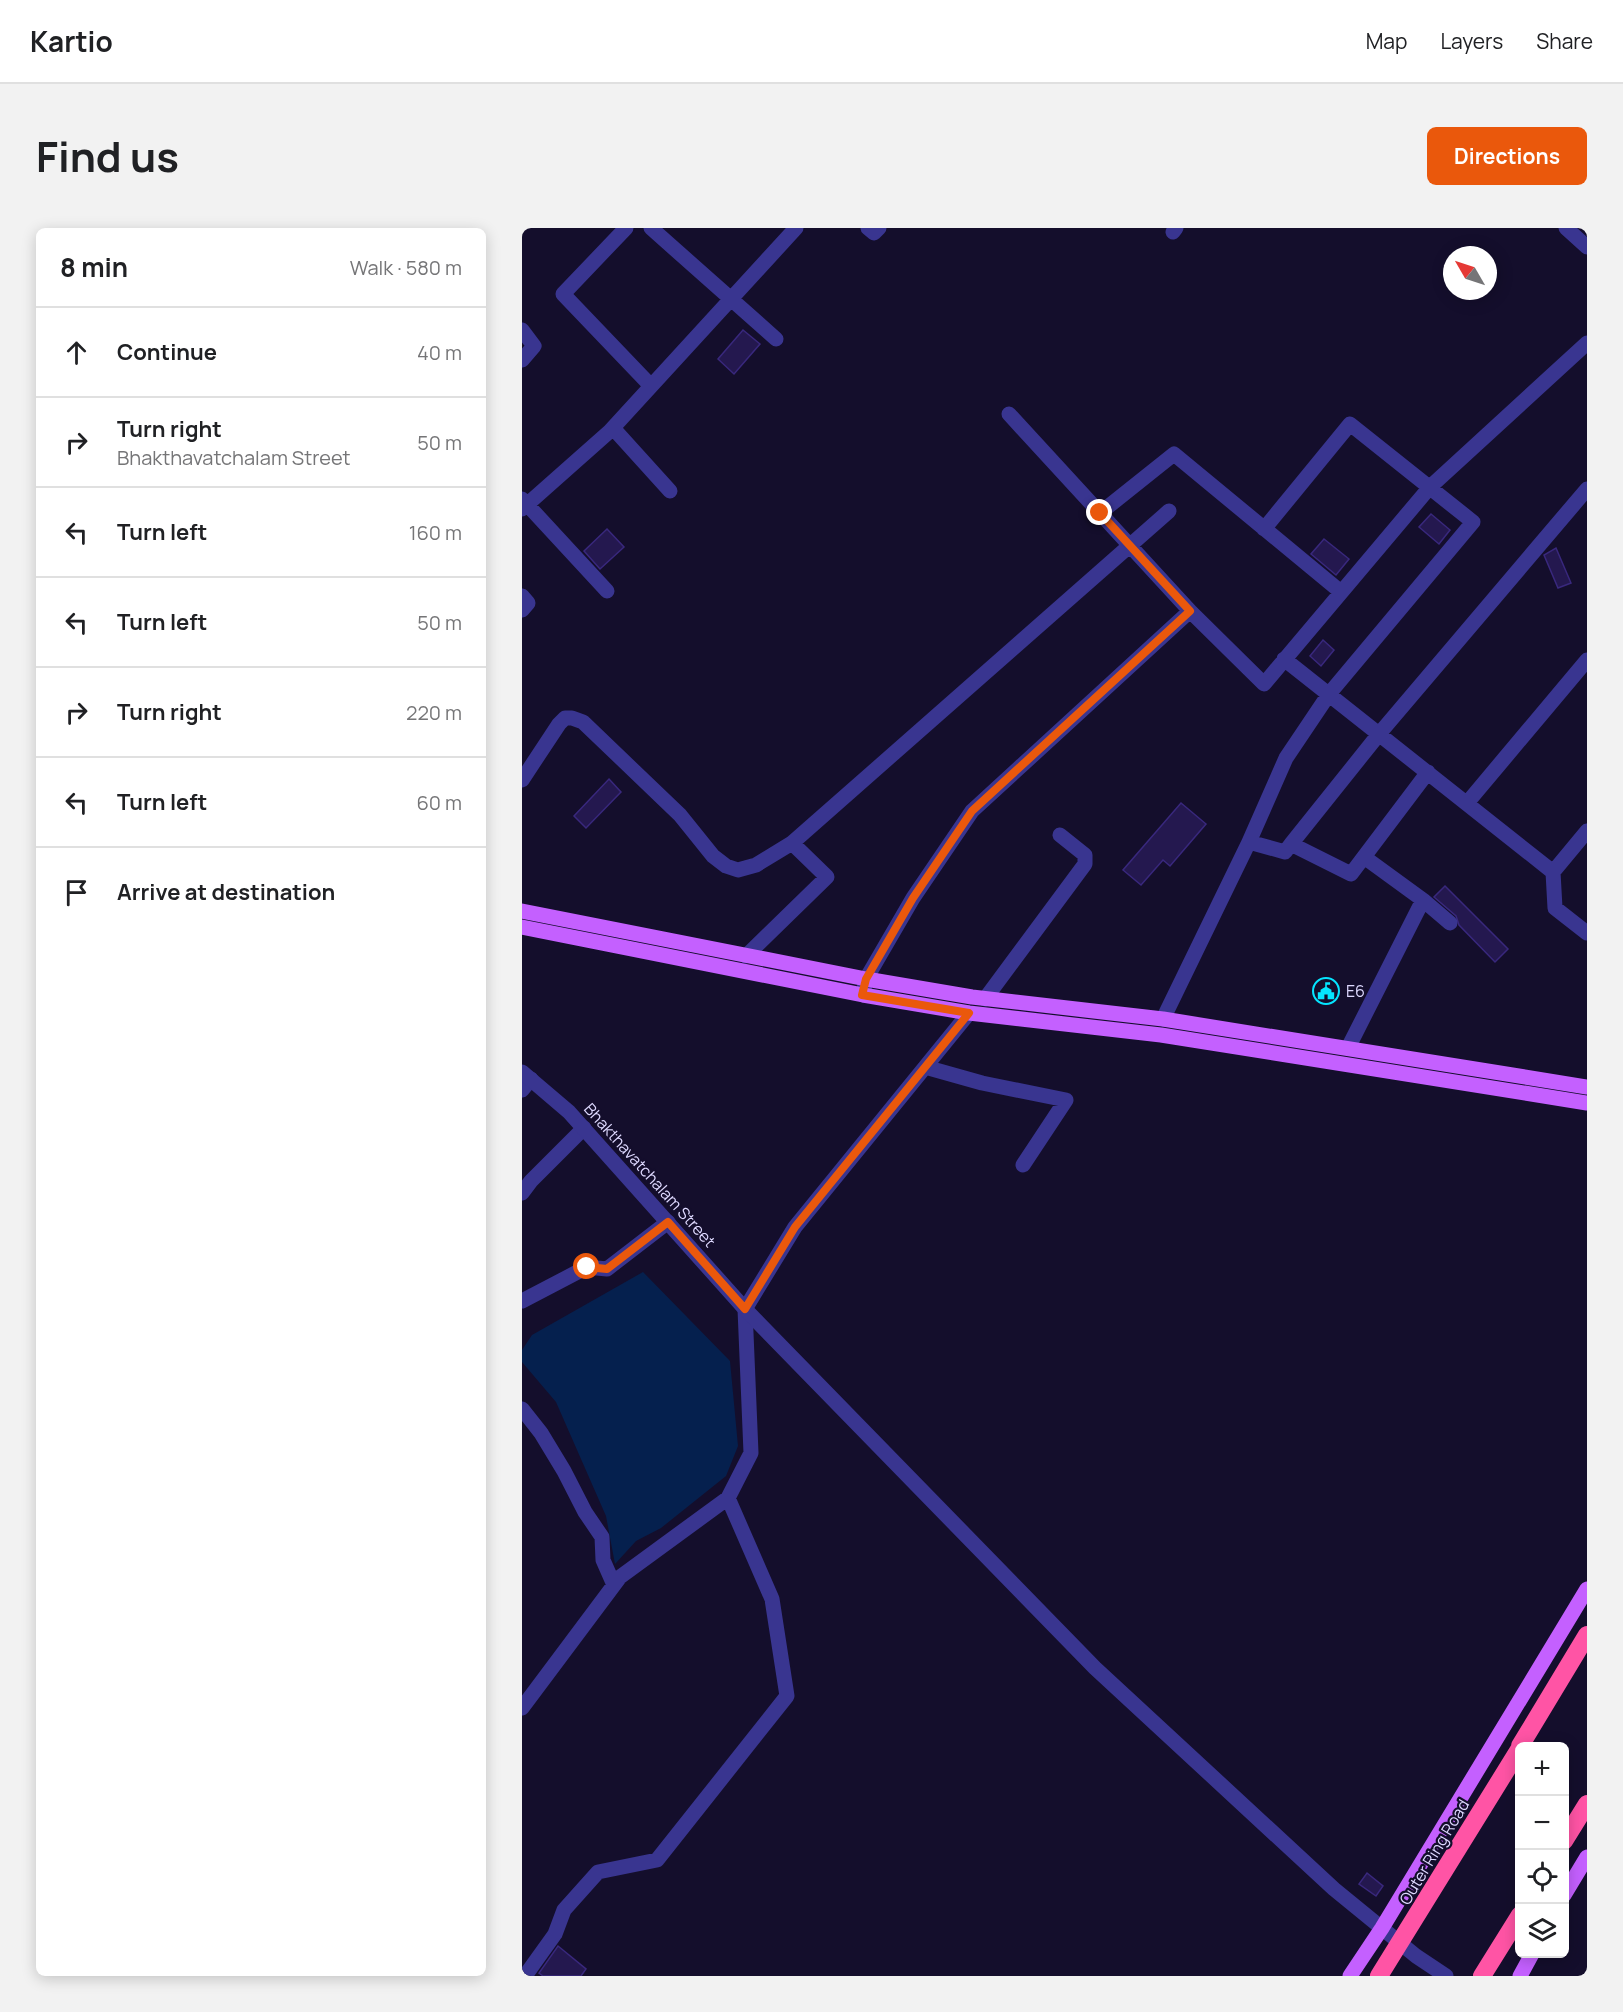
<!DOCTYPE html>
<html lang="en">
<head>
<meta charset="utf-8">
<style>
  :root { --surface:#fff; --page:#f2f2f2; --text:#202124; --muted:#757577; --line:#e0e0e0; --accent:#ea580c }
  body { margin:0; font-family:Manrope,sans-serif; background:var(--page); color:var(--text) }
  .controls { position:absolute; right:18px; bottom:18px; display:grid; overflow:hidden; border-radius:9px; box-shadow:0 3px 15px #0003 }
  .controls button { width:54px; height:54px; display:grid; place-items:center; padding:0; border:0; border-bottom:2px solid var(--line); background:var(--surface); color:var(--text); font:30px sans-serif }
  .compass { position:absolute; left:921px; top:18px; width:54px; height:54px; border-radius:50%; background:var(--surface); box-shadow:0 3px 15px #0003; rotate:309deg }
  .stop { position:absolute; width:18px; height:18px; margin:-14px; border:4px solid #ea580c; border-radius:50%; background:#fff }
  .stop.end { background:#ea580c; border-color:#fff; box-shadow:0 2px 6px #0008 }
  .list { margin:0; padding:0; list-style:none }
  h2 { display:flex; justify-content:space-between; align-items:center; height:78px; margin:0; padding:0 24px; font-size:26px }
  h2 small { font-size:20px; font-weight:400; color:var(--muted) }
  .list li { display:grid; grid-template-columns:39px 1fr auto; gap:18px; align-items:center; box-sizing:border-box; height:90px; padding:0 24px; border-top:2px solid var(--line) }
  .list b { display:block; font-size:22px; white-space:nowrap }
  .list p { margin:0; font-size:20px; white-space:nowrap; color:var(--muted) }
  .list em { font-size:20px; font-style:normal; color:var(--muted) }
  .icon { flex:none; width:33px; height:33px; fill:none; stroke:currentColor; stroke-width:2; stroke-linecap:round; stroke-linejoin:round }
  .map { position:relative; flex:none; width:1065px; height:1748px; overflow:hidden; border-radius:9px }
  header { display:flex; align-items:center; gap:36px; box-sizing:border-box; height:84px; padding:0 30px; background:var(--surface); border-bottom:2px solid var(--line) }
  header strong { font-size:28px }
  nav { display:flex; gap:33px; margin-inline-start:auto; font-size:21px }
  .intro { display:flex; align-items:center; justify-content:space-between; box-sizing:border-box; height:144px; padding:0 36px }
  h1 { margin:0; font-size:42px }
  .button { padding:15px 27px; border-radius:9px; background:var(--accent); color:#fff; font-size:21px; font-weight:700 }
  main { display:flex; gap:36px; padding:0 36px }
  aside { flex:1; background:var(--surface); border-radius:9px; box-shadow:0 3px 15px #0003 }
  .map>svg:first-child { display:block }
  .water { fill:#05204e }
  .building { fill:#24184f; stroke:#39287d; stroke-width:1.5 }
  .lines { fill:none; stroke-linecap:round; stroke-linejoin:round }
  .minor { stroke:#393590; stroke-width:15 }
  .tertiary { stroke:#393590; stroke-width:15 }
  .primary { stroke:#c460ff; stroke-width:15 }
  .motorway { stroke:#ff54a5; stroke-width:18 }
  .route { stroke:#ea580c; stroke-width:8 }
  .labels { text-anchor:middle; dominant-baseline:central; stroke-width:4.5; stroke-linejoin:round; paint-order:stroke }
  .poi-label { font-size:16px; fill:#ded9ff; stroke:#140e2c; text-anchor:start }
  .street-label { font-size:16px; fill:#ded9ff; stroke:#140e2c }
</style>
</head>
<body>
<header>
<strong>Kartio</strong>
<nav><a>Map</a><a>Layers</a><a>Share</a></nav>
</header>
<div class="intro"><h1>Find us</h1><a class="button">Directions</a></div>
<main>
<aside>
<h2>8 min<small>Walk · 580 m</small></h2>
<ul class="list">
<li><svg class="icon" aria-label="ahead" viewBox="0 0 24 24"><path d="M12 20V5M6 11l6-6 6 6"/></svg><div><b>Continue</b></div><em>40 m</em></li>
<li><svg class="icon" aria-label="right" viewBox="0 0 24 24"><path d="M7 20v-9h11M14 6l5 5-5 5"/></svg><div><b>Turn right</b><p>Bhakthavatchalam Street</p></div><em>50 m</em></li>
<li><svg class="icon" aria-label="left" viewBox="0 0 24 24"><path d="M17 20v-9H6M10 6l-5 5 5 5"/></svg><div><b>Turn left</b></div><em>160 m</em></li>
<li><svg class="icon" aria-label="left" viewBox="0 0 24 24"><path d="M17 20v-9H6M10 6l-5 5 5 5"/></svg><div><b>Turn left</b></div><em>50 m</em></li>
<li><svg class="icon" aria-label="right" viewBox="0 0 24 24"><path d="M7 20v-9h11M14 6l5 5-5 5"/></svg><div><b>Turn right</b></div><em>220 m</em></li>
<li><svg class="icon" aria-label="left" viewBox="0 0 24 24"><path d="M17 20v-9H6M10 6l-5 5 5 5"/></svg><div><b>Turn left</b></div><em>60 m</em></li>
<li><svg class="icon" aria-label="arrive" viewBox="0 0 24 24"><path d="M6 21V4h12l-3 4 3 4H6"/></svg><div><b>Arrive at destination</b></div></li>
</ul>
</aside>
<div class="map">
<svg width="1065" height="1748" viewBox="0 0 1065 1748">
  <rect width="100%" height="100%" fill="#140e2c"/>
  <!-- water -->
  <path class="water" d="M121 1044 208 1133 216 1218 204 1248 139 1300 114 1313 93 1336 84 1288 34 1174 0 1134V1122L10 1107Z"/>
  <!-- building -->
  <path class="building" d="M221 102 238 116 212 146 196 131Z
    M909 286 928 302 917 316 897 299Z
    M85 301 102 319 78 341 62 323Z
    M802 311 827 331 814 347 789 326Z
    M1034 320 1049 355 1036 360 1022 327Z
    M801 412 812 422 799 438 788 428Z
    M87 551 99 564 64 600 52 588Z
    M659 575 684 596 648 638 641 632 619 657 601 642Z
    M923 658 986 721 973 734 937 697 934 688 912 669Z
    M845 1645 861 1658 854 1668 837 1656Z
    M36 1718 64 1741 59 1748H21L17 1745Z"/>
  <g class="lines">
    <!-- minor -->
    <path class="minor" d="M104 0 41 66 129 158
      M129 0 254 111
      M346 0 352 5 357 0
      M1044 0 1065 19
      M651 4 654 0
      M0 102 12 118 0 132
      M487 186 668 383 742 456 908 259 1065 115
      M91 200 148 263
      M0 271 85 363
      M0 281 88 203 274 0
      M578 285 652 226 819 364
      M0 368 6 375 0 382
      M762 431 1031 644
      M0 552 37 496 43 490H50L61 494 158 587 191 628 204 638 216 642 234 637 270 615
      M945 575 1065 432
      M1065 603 1031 644 1033 680 1065 705
      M727 614 763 624 769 616 829 646 906 544
      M769 616 857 506 1065 261
      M901 672 928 695
      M224 728 305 649 270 615 647 283
      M341 767 344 751 391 670 450 583 668 383
      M463 771 563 636V627L538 607
      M641 791 727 614 764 530 807 466 951 294 828 196 742 301
      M826 820 901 672 842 629
      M403 839 460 855 544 872 501 937
      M0 862 9 851
      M0 965 9 953 62 900
      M0 1073 65 1039 85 1041 146 994
      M0 1181 19 1205 42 1243 63 1284 80 1309 81 1332 92 1357
      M0 1480 98 1349 206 1270 229 1225 223 1081 273 999 447 785
      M3 1748 33 1706 42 1682 76 1644 135 1632 265 1468 250 1371 206 1270"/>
    <!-- tertiary -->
    <path class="tertiary" d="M0 844 47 884 223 1081 573 1440 812 1661 894 1728 924 1748"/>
    <!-- primary -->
    <path class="primary" d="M0 683 344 751 450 769 641 791 1065 859
      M0 699 341 767 447 785 639 807 1065 875
      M1042 1667 1065 1629
      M828 1748 860 1700 1065 1361
      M998 1748 1010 1726"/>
    <!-- motorway -->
    <path class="motorway" d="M998 1518 1065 1407
      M1042 1613 1065 1576
      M857 1748 998 1520
      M960 1748 998 1687"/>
  </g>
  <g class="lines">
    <!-- route -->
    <path class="route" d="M65 1039 85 1041 146 994 223 1081 273 999 447 785 340 767 344 751 391 670 450 583 668 383 578 285"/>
  </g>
  <!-- icons -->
  <defs>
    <symbol id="civic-ring" viewBox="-11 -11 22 22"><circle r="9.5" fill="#140e2c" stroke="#05e5ff" stroke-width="1.5"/><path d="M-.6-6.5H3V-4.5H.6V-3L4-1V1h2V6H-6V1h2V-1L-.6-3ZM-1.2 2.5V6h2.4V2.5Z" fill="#05e5ff"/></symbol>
  </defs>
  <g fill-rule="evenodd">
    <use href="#civic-ring" x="789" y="748" width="30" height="30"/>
  </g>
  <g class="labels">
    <!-- poi labels -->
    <g class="poi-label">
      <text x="824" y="763">E6</text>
    </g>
    <!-- street labels -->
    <g class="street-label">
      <text transform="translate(128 947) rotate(48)">Bhakthavatchalam Street</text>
      <text transform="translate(912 1624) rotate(-59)">Outer Ring Road</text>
    </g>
  </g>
</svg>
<div class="controls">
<button>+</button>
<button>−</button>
<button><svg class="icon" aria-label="locate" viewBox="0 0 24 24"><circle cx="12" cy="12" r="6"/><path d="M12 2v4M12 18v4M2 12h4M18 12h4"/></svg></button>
<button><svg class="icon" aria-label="layers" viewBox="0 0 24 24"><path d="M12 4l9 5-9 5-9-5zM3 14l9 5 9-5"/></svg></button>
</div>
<svg class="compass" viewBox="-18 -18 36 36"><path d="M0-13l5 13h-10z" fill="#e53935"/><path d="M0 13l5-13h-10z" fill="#757577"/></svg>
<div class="stop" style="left:65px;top:1039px"></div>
<div class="stop end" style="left:578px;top:285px"></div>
</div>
</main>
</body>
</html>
